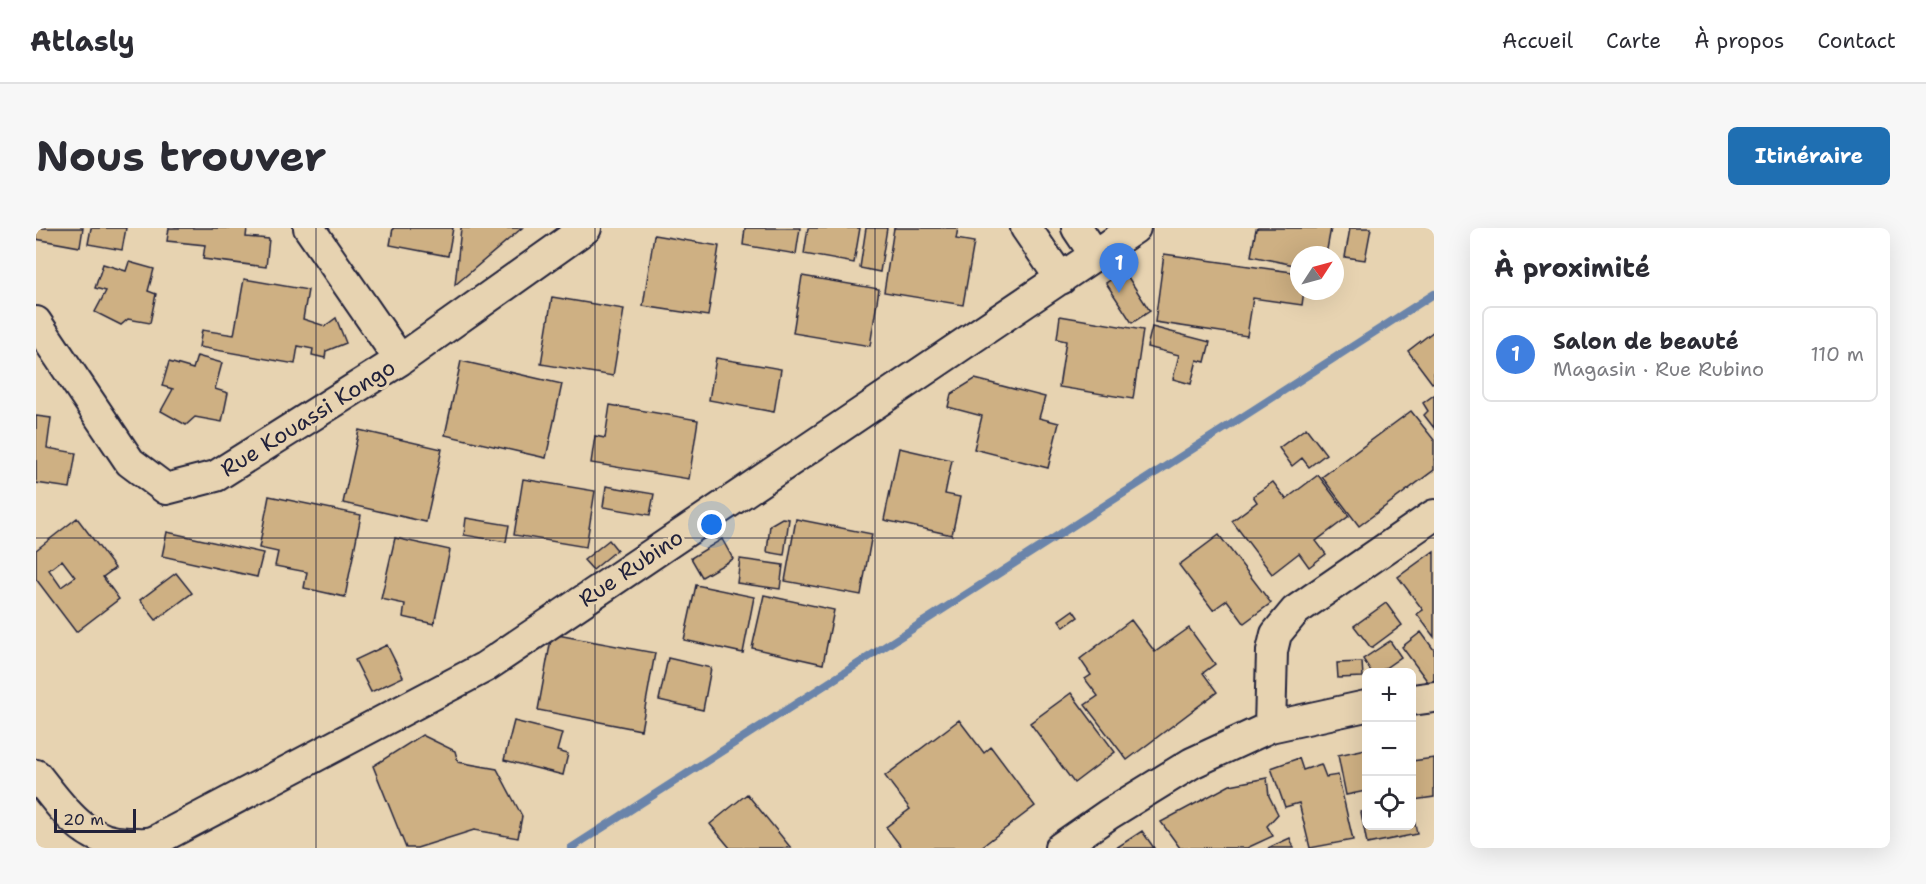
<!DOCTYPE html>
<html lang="fr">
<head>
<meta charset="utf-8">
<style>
  :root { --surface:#fff; --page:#f7f7f7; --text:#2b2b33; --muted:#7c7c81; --line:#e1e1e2; --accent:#1f6fb2 }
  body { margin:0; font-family:"Shantell Sans",sans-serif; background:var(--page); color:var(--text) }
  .controls { position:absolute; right:18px; bottom:18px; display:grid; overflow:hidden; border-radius:9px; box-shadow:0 6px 24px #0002 }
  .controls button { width:54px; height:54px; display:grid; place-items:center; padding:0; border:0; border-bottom:2px solid var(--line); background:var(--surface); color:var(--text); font:30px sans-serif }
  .compass { position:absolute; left:1254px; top:18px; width:54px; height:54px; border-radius:50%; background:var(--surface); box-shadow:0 6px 24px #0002; rotate:54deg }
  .scale { position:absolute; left:18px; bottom:15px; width:82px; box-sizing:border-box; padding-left:6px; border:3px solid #22223b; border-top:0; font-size:16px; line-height:21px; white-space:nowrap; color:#22223b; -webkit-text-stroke:4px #e7d3b1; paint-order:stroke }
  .you { position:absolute; left:676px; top:297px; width:21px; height:21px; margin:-15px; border:4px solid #fff; border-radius:50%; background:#1a73e8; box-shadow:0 0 0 9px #1a73e833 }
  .badge { display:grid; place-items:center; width:39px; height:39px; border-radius:50%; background:var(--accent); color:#fff; font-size:20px; font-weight:700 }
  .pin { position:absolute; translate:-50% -50px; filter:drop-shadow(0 2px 3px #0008) }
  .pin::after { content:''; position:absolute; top:32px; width:21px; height:18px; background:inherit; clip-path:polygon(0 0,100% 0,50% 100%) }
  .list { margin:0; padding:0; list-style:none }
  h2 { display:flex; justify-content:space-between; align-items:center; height:78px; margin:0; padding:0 24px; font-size:26px }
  h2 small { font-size:20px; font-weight:400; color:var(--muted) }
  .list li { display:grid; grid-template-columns:39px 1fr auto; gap:18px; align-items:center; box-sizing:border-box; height:96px; margin:0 12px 12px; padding:0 12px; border:2px solid var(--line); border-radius:9px }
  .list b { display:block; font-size:22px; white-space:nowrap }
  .list p { margin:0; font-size:20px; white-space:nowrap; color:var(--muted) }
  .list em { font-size:20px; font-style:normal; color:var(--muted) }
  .icon { flex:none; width:33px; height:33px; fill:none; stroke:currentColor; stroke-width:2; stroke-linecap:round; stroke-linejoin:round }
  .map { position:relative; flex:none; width:1398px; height:620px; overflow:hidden; border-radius:9px }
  header { display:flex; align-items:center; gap:36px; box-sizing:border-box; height:84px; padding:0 30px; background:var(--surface); border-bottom:2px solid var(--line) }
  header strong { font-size:28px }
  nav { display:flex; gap:33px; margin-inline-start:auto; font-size:21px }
  .intro { display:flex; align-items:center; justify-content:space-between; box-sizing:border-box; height:144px; padding:0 36px }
  h1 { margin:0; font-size:42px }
  .button { padding:15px 27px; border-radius:9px; background:var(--accent); color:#fff; font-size:21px; font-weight:700 }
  main { display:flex; gap:36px; padding:0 36px }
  aside { flex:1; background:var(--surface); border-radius:9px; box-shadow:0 6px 24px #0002 }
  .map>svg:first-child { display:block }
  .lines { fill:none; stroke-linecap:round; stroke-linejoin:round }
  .stream { stroke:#6a84aa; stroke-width:8 }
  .building { fill:#ceb083; stroke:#22223b; stroke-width:1.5; fill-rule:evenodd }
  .minor-casing { stroke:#22223b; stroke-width:34 }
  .minor { stroke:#e7d3b1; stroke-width:30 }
  .grid { fill:none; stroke:#22223b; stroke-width:1.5; stroke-opacity:0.55 }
  .labels { text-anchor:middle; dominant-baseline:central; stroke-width:6; stroke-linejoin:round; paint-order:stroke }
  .street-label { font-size:22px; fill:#22223b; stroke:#e7d3b1 }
</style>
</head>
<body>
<header>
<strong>Atlasly</strong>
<nav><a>Accueil</a><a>Carte</a><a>À propos</a><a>Contact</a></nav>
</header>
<div class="intro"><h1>Nous trouver</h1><a class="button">Itinéraire</a></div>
<main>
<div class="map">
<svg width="1398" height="620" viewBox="0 0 1398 620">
  <rect width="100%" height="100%" fill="#e7d3b1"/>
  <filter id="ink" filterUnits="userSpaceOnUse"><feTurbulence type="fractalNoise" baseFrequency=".0167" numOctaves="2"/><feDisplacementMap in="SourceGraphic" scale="12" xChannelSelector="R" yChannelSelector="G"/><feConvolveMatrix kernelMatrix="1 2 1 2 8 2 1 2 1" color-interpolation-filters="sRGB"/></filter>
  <g filter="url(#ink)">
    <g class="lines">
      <!-- stream -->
      <path class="stream" d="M535 620 1398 66"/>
    </g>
    <!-- building -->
    <path class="building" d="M0 0H47L44 19 0 11Z
      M55 0H90L86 22 52 16Z
      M133 0H211L210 9 233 11 230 39 167 31 169 17 131 13Z
      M357 0H417L412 28 354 17Z
      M425 0H486L419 57Z
      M709 0H764L760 26 707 17Z
      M772 0H824L818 35 768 26Z
      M830 0H851L844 44 824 40Z
      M858 0H922L920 11 938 14 927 77 848 64Z
      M1222 0H1295L1290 27H1263V38L1215 28 1220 1Z
      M1314 0H1335L1329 32 1309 29Z
      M618 7 683 18 672 88 607 78Z
      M1128 26 1263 45V63H1268L1266 77 1217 70 1211 108 1119 94Z
      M93 34 118 41 112 63 120 66 114 95 92 91 85 97 59 84 70 63 59 60 67 36 90 43Z
      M1088 43 1114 83 1096 95 1070 55Z
      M766 48 843 61 834 118 757 105Z
      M208 51 272 62 267 91 289 98 300 90 310 115 290 123 289 130 276 127 277 121 262 118 259 136 163 119 166 102 198 107Z
      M516 69 588 81 577 148 505 136Z
      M1024 88 1107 102 1097 171 1023 159 1030 113 1021 111Z
      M1116 99 1174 114 1169 134 1161 132 1155 156 1137 151 1143 127 1111 119Z
      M1398 103V154L1396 155 1372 123Z
      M161 128 186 135 179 161 192 165 186 194 159 189 150 197 125 183 137 161 126 158 133 134 157 141Z
      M680 130 745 141 738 184 673 172Z
      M425 133 526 156 510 230 409 207Z
      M939 151 1009 169 1003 190 1023 195 1012 240 938 221 946 188 912 179 915 166Z
      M1398 167V200L1388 187 1392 183 1387 175Z
      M574 177 662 192 653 251 555 235 559 208 569 210Z
      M1375 183 1398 212V242L1323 298 1286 249Z
      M0 188 15 190 11 220 40 225 34 260 0 255Z
      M1270 200 1290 226 1273 239 1266 230 1256 238 1243 220Z
      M323 202 406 221 390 294 307 275Z
      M863 220 916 232 909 266 924 269 916 307 848 292Z
      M1282 247 1313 288 1280 313 1290 326 1273 339 1263 325 1236 346 1196 293 1221 274 1217 268 1237 254 1250 271Z
      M487 251 559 263 550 319 478 307Z
      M570 258 618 266 614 287 567 279Z
      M233 268 325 287 309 369 268 360 271 344 239 338 242 324 223 320Z
      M41 290 79 340 67 349 83 371 40 404 0 351V322ZM26 332 39 349 25 359 13 342Z
      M430 290 473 297 470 314 428 307Z
      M746 290 753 291 748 327 731 324 734 297Z
      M760 291 836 306 825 367 749 353Z
      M131 304 227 325 221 349 126 328Z
      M1183 307 1235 375 1208 395 1191 372 1177 382 1143 337Z
      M359 310 414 322 398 396 367 389 369 376 345 371Z
      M686 311 697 331 666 349 655 330Z
      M573 312 581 322 557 342 548 332Z
      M1398 323V409L1381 386 1387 382 1362 349Z
      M704 331 747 337 744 361 701 355Z
      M140 345 156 365 120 392 104 372Z
      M660 357 718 369 707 425 648 412Z
      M728 367 798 382 787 436 716 420Z
      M1350 375 1366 397 1335 420 1318 398Z
      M1037 382 1042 389 1028 399 1023 392Z
      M1095 392 1119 424 1153 400 1179 436 1167 445 1181 464 1091 532 1049 477 1062 468 1049 451 1055 447 1044 431Z
      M1385 404 1398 422V457L1395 458 1366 419Z
      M516 406 619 425 605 502 502 482Z
      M1354 413 1365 429 1342 445H1336L1327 431Z
      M351 417 367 449 335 464 319 432Z
      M632 430 675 440 667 482 623 472Z
      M1326 434 1327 449 1302 450 1301 435Z
      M1035 465 1079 524 1038 555 994 495Z
      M923 492 948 525 955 519 999 578 944 620H866L850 599 874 581 849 548Z
      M478 493 526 505 521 523 532 526 527 547 468 532Z
      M386 507 419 523 422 534 461 541 486 588 482 610 438 602 381 620H370L337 538Z
      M1330 521V563L1310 567 1302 527Z
      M1263 530 1267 542 1285 536 1290 549 1302 547 1317 612 1274 620 1263 575 1249 579 1235 540Z
      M1398 530V569L1378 572 1376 533Z
      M1231 550 1233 568 1242 586 1231 598 1237 608 1211 620H1144L1125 594 1194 557Z
      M711 566 755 620H694L674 596Z
      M1376 580 1381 606 1331 616 1325 584 1330 583V598H1376Z
      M1106 603 1118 620H1080Z
      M1254 610 1258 620H1232Z"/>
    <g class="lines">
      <defs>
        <path id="minor" d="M273 0 364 132
          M990 0 1025 51
          M1041 0 1059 27
          M0 94 94 234 130 261 180 248 364 132 550 0
          M1376 472 1398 469
          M1234 499 1236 423 1240 406 1259 383 1398 287
          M0 547C26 579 48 616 95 615 112 615 115 617 130 607L449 439 1099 0
          M1024 620 1073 586 1156 535 1234 499 1330 478"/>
      </defs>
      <!-- minor casing -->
      <use href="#minor" class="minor-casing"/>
      <!-- minor -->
      <use href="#minor" class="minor"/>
    </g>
  </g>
  <!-- grid -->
  <path class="grid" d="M280 0V620M559 0V620M839 0V620M1118 0V620M0 310H1398"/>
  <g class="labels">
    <!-- street labels -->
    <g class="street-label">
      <text transform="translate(272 190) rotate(-32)">Rue Kouassi Kongo</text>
      <text transform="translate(595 340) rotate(-34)">Rue Rubino</text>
    </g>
  </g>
</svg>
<div class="controls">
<button>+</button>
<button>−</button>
<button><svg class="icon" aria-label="locate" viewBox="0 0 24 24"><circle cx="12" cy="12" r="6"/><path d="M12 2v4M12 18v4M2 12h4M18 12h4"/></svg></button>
</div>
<svg class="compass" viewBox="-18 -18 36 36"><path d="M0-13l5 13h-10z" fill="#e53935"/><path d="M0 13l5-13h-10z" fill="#7c7c81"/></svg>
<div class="scale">20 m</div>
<div class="you"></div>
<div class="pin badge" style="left:1083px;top:65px;background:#3f7fe0">1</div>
</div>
<aside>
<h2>À proximité<small></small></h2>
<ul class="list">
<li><span class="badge" style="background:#3f7fe0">1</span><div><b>Salon de beauté</b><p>Magasin · Rue Rubino</p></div><em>110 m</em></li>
</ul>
</aside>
</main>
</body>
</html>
